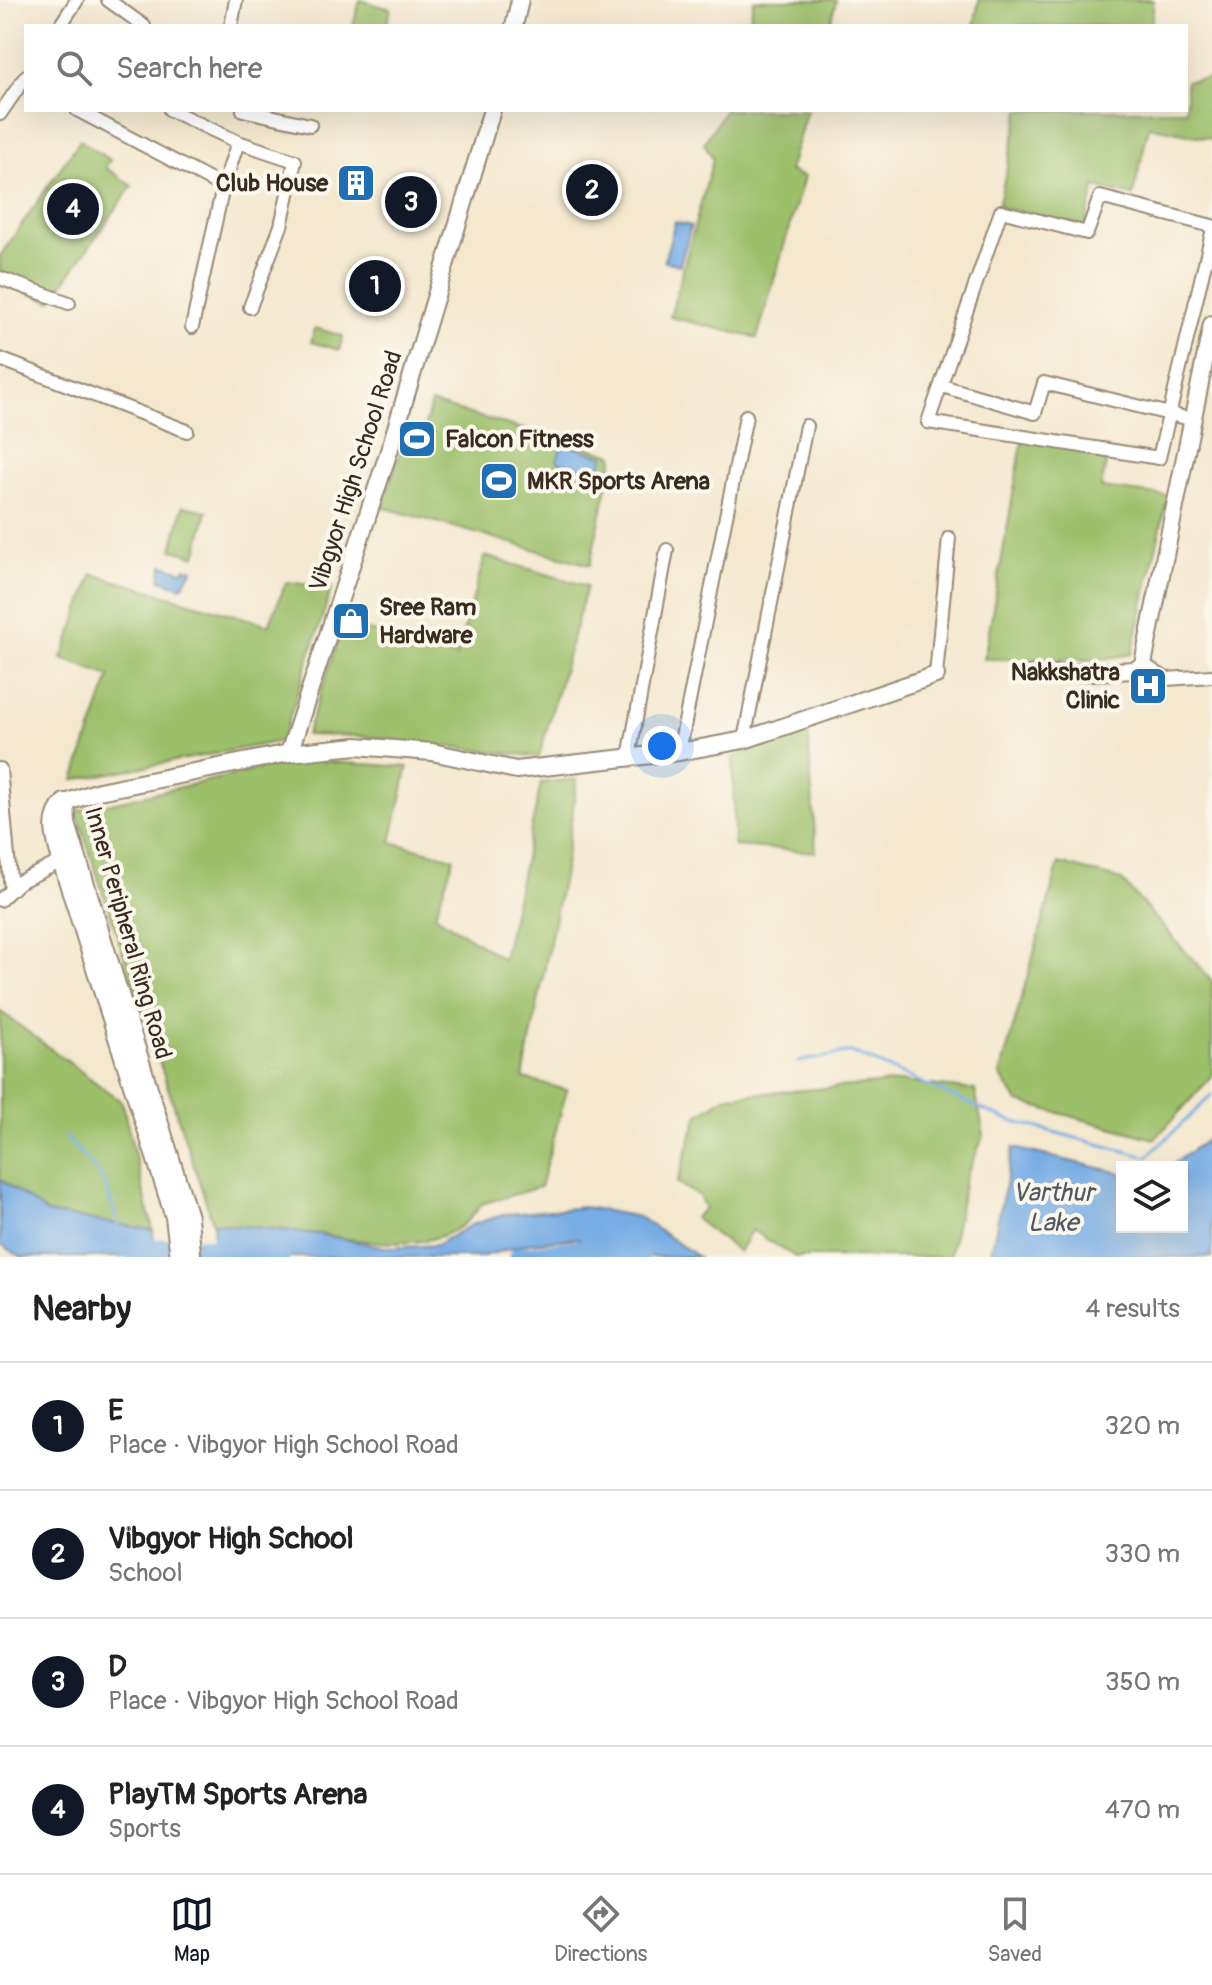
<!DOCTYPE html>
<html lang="en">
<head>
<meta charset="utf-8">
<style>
  :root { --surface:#fff; --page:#f6f6f6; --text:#222; --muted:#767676; --line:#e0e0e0; --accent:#111827 }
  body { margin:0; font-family:Pangolin,sans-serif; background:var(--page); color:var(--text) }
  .controls { position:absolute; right:24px; bottom:24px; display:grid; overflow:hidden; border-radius:0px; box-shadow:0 8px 32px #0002 }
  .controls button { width:72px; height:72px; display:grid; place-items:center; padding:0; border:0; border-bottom:2px solid var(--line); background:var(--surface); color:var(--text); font:40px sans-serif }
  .you { position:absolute; left:662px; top:746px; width:28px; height:28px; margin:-20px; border:6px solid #fff; border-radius:50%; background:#1a73e8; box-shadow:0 0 0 12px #1a73e833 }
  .badge { display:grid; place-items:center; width:52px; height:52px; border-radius:50%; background:var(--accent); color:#fff; font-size:26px; font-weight:700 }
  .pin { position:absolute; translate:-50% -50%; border:4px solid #fff; box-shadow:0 2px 8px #0006 }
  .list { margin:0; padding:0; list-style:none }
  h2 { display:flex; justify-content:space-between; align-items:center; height:104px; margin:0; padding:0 32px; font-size:34px }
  h2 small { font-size:26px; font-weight:400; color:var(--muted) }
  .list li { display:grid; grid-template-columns:52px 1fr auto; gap:24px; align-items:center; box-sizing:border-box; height:128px; padding:0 32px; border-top:2px solid var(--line) }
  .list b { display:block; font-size:30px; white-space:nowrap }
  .list p { margin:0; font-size:26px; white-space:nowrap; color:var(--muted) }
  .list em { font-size:26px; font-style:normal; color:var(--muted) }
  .icon { flex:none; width:44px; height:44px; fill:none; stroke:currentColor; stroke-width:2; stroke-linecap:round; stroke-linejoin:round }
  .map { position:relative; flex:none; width:1212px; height:1257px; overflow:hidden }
  .search { position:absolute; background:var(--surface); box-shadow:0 8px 32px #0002; left:24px; right:24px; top:24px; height:88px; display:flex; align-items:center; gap:20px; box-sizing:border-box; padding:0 28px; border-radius:0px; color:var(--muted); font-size:30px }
  .sheet { height:616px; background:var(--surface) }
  nav { display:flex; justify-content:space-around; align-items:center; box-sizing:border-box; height:112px; border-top:2px solid var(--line); background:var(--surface); font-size:22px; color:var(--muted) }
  nav a { display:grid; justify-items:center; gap:4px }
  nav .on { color:var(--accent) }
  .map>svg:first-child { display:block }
  .green { fill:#9cbf6a; stroke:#6c7444; stroke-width:2 }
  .water { fill:#77ace4; stroke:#596b81; stroke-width:2 }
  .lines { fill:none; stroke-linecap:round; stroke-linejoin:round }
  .stream { stroke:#77ace4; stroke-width:3 }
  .river { stroke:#77ace4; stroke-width:20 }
  .street-casing { stroke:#988976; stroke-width:16 }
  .secondary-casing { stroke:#988976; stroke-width:20 }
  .primary-casing { stroke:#988976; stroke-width:22 }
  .street { stroke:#fff; stroke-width:12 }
  .secondary { stroke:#fff; stroke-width:16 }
  .primary { stroke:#fff; stroke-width:18 }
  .labels { text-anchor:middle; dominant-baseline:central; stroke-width:8; stroke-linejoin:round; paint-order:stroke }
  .poi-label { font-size:24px; font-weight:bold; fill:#3b2a1e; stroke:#fbf7ec; text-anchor:start }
  .street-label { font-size:24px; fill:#3b2a1e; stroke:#fbf7ec }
  .water-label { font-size:26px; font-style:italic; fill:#505863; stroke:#fbf7ec }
</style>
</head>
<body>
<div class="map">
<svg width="1212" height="1257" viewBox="0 0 1212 1257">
  <rect width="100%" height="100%" fill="#fbf7ec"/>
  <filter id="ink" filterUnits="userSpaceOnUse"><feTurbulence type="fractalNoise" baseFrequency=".0125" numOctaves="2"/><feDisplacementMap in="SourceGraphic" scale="16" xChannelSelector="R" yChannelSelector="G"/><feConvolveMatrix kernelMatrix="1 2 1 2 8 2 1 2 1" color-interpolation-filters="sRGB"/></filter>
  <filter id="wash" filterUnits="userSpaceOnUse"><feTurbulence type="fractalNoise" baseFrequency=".006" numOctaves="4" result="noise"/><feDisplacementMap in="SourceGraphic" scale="32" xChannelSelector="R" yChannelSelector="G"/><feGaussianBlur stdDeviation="1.8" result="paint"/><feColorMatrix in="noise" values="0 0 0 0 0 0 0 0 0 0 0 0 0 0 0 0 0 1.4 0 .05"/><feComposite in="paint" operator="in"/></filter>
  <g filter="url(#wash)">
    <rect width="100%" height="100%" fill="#f4e8cf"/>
    <!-- green -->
    <path class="green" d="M360 0 391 9 386 26H353Z
      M754 0H836L830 26H748Z
      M979 0H1154L1151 26H974Z
      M1212 78V139L1149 126 1133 196 1095 187 1085 226 998 207 1020 110H1186V81Z
      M725 110H807L789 171 804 177 757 338 670 317 713 159 704 143Z
      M80 140 110 160 105 167 132 186 51 301 0 284V256Z
      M315 328 343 336 339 350 311 342Z
      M431 403 614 455 590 565 382 507 401 449 418 453Z
      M1023 438 1109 449 1101 488 1168 496 1132 654 1095 660 984 659Z
      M183 506 207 511 196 556 172 550Z
      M485 556 587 586 539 757 358 736 306 735 344 623 456 657Z
      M93 574 269 625 286 582 332 587 282 741 74 780 110 676 62 659Z
      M808 731 816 852 734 846 733 757Z
      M299 760 408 767 391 842 454 858 435 915 503 959 541 783 577 779 565 866 523 1078 567 1090 540 1187 481 1204C450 1257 374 1243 317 1234 283 1229 248 1227 213 1223L76 811Z
      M1059 863 1121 880 1212 981V1076L1155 1139 1018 1102 1000 1075Z
      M0 1011 122 1102 153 1230 47 1213 0 1179Z
      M902 1082 975 1090 984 1135 965 1179 950 1257H795L752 1230 739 1252 694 1218 705 1208 699 1196 677 1183 698 1115 727 1096Z"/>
    <!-- water -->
    <path class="water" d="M675 222 691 226 680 265 664 261Z
      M562 444 604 456 599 473 557 461Z
      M163 565 183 571 185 568 193 569 182 587 160 580Z
      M1212 1136V1257H990L1013 1148 1122 1173V1227H1182V1167H1169Z
      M0 1179 47 1213 153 1230 155 1257H22L0 1244Z
      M585 1207 639 1217 698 1257H628L577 1238 530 1243 480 1257H214L213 1223 317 1234 390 1248 436 1245 471 1225 506 1214Z"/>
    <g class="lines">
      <!-- stream -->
      <path class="stream" d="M798 1062 851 1052 1005 1119 1147 1157 1212 1095
        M66 1137 103 1179 120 1228"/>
      <!-- river -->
      <path class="river" d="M129 1249 214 1248 280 1257
        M519 1257 608 1246 639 1257"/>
    </g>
  </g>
  <g filter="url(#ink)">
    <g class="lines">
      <defs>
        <path id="street" d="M108 0 144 26
          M60 26 77 0
          M231 26 236 0
          M77 110 223 187
          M170 110 238 142 295 161 281 226 250 307
          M243 110 310 125
          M0 114 26 76
          M1212 226 1100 197 1087 233 1001 211 928 422 1159 458 1212 233
          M0 278 69 303
          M192 327 223 187 238 142
          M0 359 187 431
          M942 386 1035 413 1044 383 1194 420
          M1143 664 1166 679 1212 676
          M936 675 949 538
          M744 740 806 426
          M679 752 746 416
          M629 757 667 550
          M0 769 11 890
          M0 900 19 882 62 861"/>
        <path id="secondary" d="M514 26 520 0
          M1028 675 1136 670 1143 664 1212 324
          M289 753 390 448 492 110
          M65 803 99 791 289 753 356 746 432 752 516 770 679 752 744 740 936 675"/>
        <path id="primary" d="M65 803C48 820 57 840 62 861L175 1217 180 1257
          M65 803 66 824 188 1217 191 1254"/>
      </defs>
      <!-- street casing -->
      <use href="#street" class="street-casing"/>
      <!-- secondary casing -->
      <use href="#secondary" class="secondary-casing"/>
      <!-- primary casing -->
      <use href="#primary" class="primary-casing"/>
      <!-- street -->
      <use href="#street" class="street"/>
      <!-- secondary -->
      <use href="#secondary" class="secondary"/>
      <!-- primary -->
      <use href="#primary" class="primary"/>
    </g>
  </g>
  <!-- icons -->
  <defs>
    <symbol id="building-square" viewBox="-11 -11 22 22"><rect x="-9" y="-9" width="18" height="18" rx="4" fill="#1f6fb2" stroke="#fbf7ec"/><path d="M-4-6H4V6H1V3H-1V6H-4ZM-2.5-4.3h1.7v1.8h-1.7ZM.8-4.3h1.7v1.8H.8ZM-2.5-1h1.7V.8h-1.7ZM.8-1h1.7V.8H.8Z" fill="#fff"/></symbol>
    <symbol id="stadium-square" viewBox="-11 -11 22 22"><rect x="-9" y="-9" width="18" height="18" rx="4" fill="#1f6fb2" stroke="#fbf7ec"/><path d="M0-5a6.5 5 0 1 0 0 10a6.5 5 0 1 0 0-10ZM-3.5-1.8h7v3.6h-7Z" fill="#fff"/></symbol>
    <symbol id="shop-square" viewBox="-11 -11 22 22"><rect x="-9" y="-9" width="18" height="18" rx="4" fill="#1f6fb2" stroke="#fbf7ec"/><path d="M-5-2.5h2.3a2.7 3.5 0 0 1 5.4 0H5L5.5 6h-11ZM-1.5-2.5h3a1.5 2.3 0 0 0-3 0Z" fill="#fff"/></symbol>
    <symbol id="hospital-square" viewBox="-11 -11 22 22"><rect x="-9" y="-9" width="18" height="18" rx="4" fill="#1f6fb2" stroke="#fbf7ec"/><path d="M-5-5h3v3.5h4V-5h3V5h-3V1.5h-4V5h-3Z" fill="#fff"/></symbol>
  </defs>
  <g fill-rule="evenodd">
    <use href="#building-square" x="334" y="161" width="44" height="44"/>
    <use href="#stadium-square" x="395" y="417" width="44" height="44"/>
    <use href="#stadium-square" x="477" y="459" width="44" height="44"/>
    <use href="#shop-square" x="329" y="599" width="44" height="44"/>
    <use href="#hospital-square" x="1126" y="664" width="44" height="44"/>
  </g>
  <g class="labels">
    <!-- poi labels -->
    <g class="poi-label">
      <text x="328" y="183" text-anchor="end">Club House</text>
      <text x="445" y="439">Falcon Fitness</text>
      <text x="527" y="481">MKR Sports Arena</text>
      <text x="379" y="607">Sree Ram<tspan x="379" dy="28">Hardware</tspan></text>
      <text x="1120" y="672" text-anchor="end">Nakkshatra<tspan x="1120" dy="28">Clinic</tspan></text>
    </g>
    <!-- street labels -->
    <g class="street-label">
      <text transform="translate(356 471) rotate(-72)">Vibgyor High School Road</text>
      <text transform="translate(128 933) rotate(74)">Inner Peripheral Ring Road</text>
    </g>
    <!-- water labels -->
    <g class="water-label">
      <text x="1053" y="1193">Varthur<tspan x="1053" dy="30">Lake</tspan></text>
    </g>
  </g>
</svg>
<div class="controls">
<button><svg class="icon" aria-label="layers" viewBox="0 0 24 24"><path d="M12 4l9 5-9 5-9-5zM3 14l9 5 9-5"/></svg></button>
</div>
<div class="you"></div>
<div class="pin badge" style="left:375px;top:286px">1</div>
<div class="pin badge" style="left:592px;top:190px">2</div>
<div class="pin badge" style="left:411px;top:202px">3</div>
<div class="pin badge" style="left:73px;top:209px">4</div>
<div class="search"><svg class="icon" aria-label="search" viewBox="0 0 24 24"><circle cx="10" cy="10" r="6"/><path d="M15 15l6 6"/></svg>Search here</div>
</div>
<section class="sheet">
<h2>Nearby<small>4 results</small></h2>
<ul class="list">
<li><span class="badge">1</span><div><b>E</b><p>Place · Vibgyor High School Road</p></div><em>320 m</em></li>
<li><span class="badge">2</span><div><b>Vibgyor High School</b><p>School</p></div><em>330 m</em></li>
<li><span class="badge">3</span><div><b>D</b><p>Place · Vibgyor High School Road</p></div><em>350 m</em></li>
<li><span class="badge">4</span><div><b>PlayTM Sports Arena</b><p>Sports</p></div><em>470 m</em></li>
</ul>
</section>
<nav>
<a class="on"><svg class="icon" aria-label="map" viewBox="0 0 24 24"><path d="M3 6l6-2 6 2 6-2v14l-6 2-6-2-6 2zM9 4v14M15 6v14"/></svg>Map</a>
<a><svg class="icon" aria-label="directions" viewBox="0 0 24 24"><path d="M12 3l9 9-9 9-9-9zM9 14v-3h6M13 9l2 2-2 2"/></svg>Directions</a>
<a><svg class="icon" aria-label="saved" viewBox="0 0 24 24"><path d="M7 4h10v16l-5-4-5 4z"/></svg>Saved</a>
</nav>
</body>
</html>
